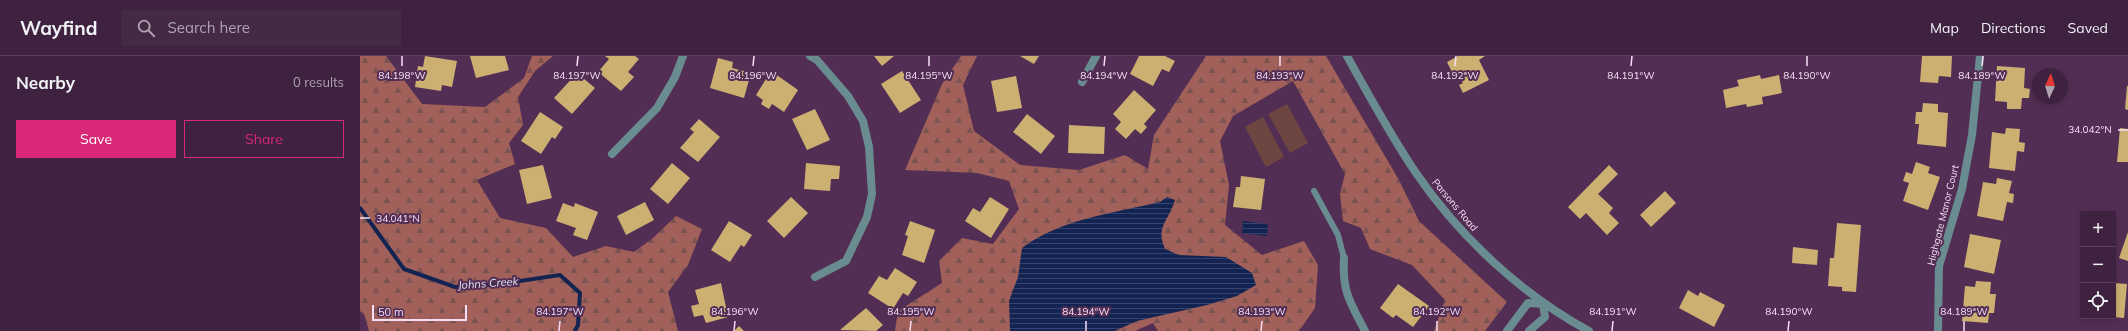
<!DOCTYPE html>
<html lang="en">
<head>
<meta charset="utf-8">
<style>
  :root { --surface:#3e223f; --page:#452a46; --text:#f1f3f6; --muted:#ada4b0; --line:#573f59; --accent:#db2777 }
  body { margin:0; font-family:Mulish,sans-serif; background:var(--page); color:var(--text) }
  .controls { position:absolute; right:12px; bottom:12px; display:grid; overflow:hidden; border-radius:0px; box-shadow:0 2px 6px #0003 }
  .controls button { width:36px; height:36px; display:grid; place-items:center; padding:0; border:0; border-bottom:1px solid var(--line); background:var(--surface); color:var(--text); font:20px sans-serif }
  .compass { position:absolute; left:1672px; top:12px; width:36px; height:36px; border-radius:50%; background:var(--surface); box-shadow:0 2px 6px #0003; rotate:4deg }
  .scale { position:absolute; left:12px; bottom:10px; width:95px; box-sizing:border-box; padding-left:4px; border:2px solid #f6dff6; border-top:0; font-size:11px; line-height:14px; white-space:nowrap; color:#f6dff6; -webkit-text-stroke:3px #532e54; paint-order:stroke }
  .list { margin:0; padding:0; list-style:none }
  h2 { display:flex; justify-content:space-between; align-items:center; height:52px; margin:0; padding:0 16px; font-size:17px }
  h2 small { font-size:13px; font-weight:400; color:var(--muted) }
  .actions { display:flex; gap:8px; padding:12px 16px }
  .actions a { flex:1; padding:9px 0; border:1px solid var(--accent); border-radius:0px; text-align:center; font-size:14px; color:var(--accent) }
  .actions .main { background:var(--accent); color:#fff }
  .icon { flex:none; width:22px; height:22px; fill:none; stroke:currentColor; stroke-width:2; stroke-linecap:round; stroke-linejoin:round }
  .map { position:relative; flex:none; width:1768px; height:275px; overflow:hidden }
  header { display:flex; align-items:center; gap:24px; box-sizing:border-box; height:56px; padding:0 20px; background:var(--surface); border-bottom:1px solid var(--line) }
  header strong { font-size:19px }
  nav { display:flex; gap:22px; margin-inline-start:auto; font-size:14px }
  .search { width:280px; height:36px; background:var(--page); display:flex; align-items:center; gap:10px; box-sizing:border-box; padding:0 14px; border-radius:0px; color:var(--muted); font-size:15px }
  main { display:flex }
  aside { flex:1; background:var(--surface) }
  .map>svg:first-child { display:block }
  .forest { fill:url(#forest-firs) }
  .pitch { fill:#6d4642 }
  .water { fill:url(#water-rules) }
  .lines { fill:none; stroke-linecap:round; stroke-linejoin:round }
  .stream { stroke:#142452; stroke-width:4 }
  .building { fill:#cbb072 }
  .service { stroke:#698c90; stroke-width:6 }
  .minor { stroke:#698c90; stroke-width:8 }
  .ticks { fill:none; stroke:#f6dff6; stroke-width:1.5 }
  .labels { text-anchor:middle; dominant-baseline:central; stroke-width:4; stroke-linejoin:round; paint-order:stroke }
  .street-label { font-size:10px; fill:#f6dff6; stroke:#532e54 }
  .water-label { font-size:11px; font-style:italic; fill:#dce3f3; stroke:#532e54 }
  .ticks-label { font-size:10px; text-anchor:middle; fill:#f6dff6; stroke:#532e54; stroke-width:4; stroke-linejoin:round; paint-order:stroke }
</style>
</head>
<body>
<header>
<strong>Wayfind</strong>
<div class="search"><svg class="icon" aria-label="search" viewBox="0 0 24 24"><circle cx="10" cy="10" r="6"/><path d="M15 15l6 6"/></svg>Search here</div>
<nav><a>Map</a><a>Directions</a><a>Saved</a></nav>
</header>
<main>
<aside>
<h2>Nearby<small>0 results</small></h2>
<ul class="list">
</ul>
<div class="actions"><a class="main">Save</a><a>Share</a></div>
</aside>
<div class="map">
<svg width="1768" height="275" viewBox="0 0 1768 275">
  <defs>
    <pattern id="forest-firs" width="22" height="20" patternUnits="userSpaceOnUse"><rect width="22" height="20" fill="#a16059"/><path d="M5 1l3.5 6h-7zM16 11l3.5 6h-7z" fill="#7a5352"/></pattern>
    <pattern id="water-rules" width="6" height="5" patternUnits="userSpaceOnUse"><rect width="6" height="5" fill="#142452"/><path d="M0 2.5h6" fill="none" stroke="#37436c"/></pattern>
  </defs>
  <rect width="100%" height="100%" fill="#532e54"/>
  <!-- forest -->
  <path class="forest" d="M0 0H26L62 48 125 51 164 22 172 0H193L175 15 158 41 163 69 149 87 155 108 117 124 140 162 186 172 213 201 246 190 274 196 293 182 316 160 342 173 328 209 308 236 318 275H9L4 258 0 255Z
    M601 0H617L603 29 614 75 660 109 719 114 765 99 788 113 794 79 846 0H966L1039 124 1059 165 1147 246 1125 275H1074L1085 244 1052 209 1010 193 1001 172 983 165 980 138 985 118 933 25 873 60 860 85 869 129 865 169 902 199 944 185 958 209 955 252 939 275H798L793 267 775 275H535L538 255 582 227 579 205 602 182 633 188 659 153 649 125 617 117 545 114 582 28Z"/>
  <!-- pitch -->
  <path class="pitch" d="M927 48 948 87 930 97 908 58Z
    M903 61 924 101 906 111 885 71Z"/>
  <!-- water -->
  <path class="water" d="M807 141 815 144C809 165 795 170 805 193L819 199 866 201 892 217 896 229 877 240 847 249 777 265 755 275H650L649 245 658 221 662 192C700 163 754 157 800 146Z
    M883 165 908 168 907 180 882 177Z"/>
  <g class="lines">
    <!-- stream -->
    <path class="stream" d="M0 152 44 213 95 231 140 228 200 219 220 237 218 269 215 275"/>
  </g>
  <!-- building -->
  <path class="building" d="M65 0 97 5 92 31 82 29 81 35 55 31 58 10 63 11Z
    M110 0H145L149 14 116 22Z
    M245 0H275L279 3 268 16 274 21 261 35 238 16 249 3Z
    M514 0H534L522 10Z
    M660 0H679L674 8Z
    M779 0H805L815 5 809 16 802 13 793 30 770 18Z
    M1098 0H1125L1119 4 1129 24 1103 37 1099 29 1103 27 1097 16 1093 18 1087 6Z
    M1562 0H1592L1591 21 1579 20 1578 27 1560 26Z
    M358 2 373 6 372 12 391 17 384 42 350 32Z
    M1637 10 1665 12 1664 32 1670 33 1669 42H1662L1661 53H1647V46L1635 45Z
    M411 15 438 34 424 56 412 48 409 53 401 48 403 44 396 39Z
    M542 15 561 44 540 57 521 28Z
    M217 17 235 32 212 58 194 42Z
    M1400 19 1401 23 1419 19 1422 37 1402 41 1403 48 1387 51 1386 48 1366 52 1363 34 1379 30 1377 24Z
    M656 20 662 52 637 56 631 25Z
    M1767 30H1768V54L1765 53Z
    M774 34 796 54 784 68 787 71 781 78 775 73 766 83 755 73 761 66 753 58Z
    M1563 47 1578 48V56L1588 57 1586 91 1557 88 1559 68H1555L1556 56H1562Z
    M455 53 470 84 447 94 432 63Z
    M180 56 203 71 195 83 192 81 181 98 161 85Z
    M667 58 695 80 681 98 653 76Z
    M339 63 360 81 338 106 320 92 334 76 330 73Z
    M709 69 745 71 744 98 708 97Z
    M1646 72 1660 73 1659 86 1665 87 1664 96 1657 95 1655 115 1629 112 1632 76 1645 78Z
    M1760 72 1768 73V106H1757Z
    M1556 106 1570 111 1568 117 1580 121 1568 154 1543 145 1549 127 1543 125 1546 116 1552 118Z
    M312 107 330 122 308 148 290 133Z
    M446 107 480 110 479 123H471L470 135 444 133Z
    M183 109 192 142 167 148 159 114Z
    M1249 109 1258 118 1238 138 1253 152 1249 157 1259 167 1247 179 1226 157 1220 163 1208 151Z
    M881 120 905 123 901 154 873 151 876 131H880Z
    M1637 122 1652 125 1649 137 1654 138 1653 147 1647 146 1643 165 1617 160 1623 126 1636 128Z
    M1305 135 1316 147 1291 171 1280 159Z
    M431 141 448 157 424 182 407 165Z
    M630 141 649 153 631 182 605 165 613 152 620 156Z
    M285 146 294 164 266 179 257 160Z
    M203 147 214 151 215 147 238 156 227 184 213 179 216 172 196 165Z
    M369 165 392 179 384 191 381 189 370 206 351 194Z
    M550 165 575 174 564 207 542 199 548 180 545 179Z
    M1477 167 1501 169 1496 236 1482 235V231L1468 230 1470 202H1474Z
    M1768 176V205L1759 202Z
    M1610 178 1641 184 1634 218 1604 211Z
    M1433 191 1458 194 1457 209 1432 207Z
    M535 212 557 226 548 240 543 237 533 253 508 237 519 220 527 224Z
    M1616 225 1631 226 1630 238H1636L1634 257H1629L1628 267 1602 265 1605 230 1615 231Z
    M361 227 368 261 346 267 343 259 334 261 331 250 339 248 335 234Z
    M1754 227 1767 228 1764 262 1753 261Z
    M1038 228 1069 250 1053 271 1036 259 1033 262 1020 252Z
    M1328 234 1338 240 1340 236 1365 249 1354 271 1319 252Z
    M506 252 523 269 516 275 480 274Z
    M379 270 384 275H374Z"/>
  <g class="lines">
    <!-- service -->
    <path class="service" d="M954 135 978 179 984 202"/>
    <!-- minor -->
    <path class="minor" d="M450 0 457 4 488 40 503 65 509 91 512 138 507 161 486 205 455 221
      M987 0C1009 40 1031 80 1056 117 1100 181 1161 238 1229 275
      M722 26 736 0
      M252 98 297 52 315 21 323 0
      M984 202C982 236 990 246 1005 275
      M1147 275 1168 247 1183 248
      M1169 275 1185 261 1183 248
      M1578 275 1579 210 1602 133 1612 79 1620 0"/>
  </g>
  <!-- ticks -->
  <path class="ticks" d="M42 10V0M217 10 218 0M393 10 394 0M569 10V0M744 10 745 0M920 10V0M1095 10 1096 0M1271 10 1272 0M1447 10V0M1622 10 1623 0M1758 74H1768M0 162H10M199 275 200 265M374 275 375 265M550 275 551 265M726 275V265M901 275 902 265M1077 275V265M1252 275 1253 265M1428 275 1429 265M1604 275V265"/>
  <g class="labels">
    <!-- street labels -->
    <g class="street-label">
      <text transform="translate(1095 149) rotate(50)">Parsons Road</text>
      <text transform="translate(1583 159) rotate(-76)">Highgate Manor Court</text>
    </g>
    <!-- water labels -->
    <g class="water-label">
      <text transform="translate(128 227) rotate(-4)">Johns Creek</text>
    </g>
  </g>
  <g class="ticks-label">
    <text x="42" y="23">84.198°W</text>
    <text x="217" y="23">84.197°W</text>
    <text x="393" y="23">84.196°W</text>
    <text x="569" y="23">84.195°W</text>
    <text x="744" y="23">84.194°W</text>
    <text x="920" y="23">84.193°W</text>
    <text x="1095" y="23">84.192°W</text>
    <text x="1271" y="23">84.191°W</text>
    <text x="1447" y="23">84.190°W</text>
    <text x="1622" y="23">84.189°W</text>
    <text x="1730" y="77">34.042°N</text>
    <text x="38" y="166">34.041°N</text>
    <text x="200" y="259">84.197°W</text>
    <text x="375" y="259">84.196°W</text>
    <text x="551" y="259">84.195°W</text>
    <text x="726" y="259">84.194°W</text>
    <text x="902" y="259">84.193°W</text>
    <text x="1077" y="259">84.192°W</text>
    <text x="1253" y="259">84.191°W</text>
    <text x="1429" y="259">84.190°W</text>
    <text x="1604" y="259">84.189°W</text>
  </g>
</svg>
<div class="controls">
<button>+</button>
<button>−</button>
<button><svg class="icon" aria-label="locate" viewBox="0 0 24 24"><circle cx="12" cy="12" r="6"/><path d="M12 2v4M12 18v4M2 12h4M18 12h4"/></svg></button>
</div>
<svg class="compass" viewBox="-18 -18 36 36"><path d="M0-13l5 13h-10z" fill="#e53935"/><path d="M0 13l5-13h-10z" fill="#ada4b0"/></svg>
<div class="scale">50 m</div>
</div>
</main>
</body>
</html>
